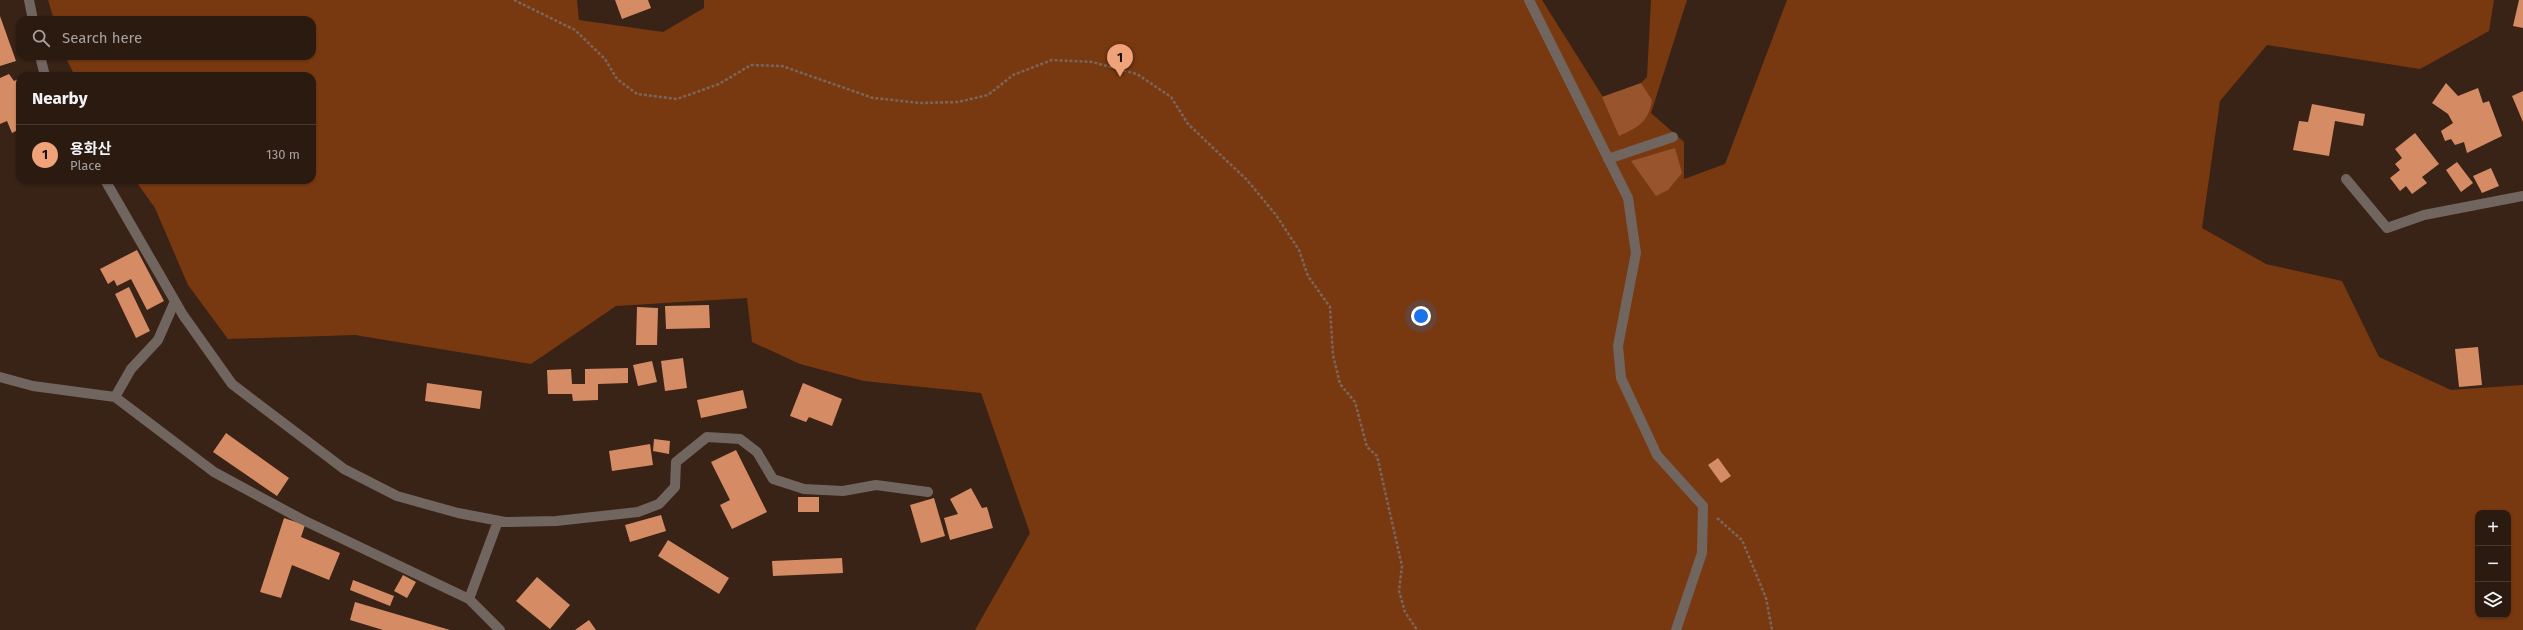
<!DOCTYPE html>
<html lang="en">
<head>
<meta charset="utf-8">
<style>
  :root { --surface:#2b1a10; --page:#37271e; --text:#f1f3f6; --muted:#a6a19f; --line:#473830; --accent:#f0a279 }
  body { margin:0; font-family:"Fira Sans","Noto Sans KR",sans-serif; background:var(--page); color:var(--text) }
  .controls { position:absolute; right:12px; bottom:12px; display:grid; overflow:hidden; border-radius:8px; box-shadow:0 1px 3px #0004 }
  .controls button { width:36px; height:36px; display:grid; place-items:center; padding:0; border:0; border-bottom:1px solid var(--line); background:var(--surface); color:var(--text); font:20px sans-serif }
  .you { position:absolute; left:1421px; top:316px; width:14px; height:14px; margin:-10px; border:3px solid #fff; border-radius:50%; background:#1a73e8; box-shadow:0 0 0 6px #1a73e833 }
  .badge { display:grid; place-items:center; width:26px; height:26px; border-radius:50%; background:var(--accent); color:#111; font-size:13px; font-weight:700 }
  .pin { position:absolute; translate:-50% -33px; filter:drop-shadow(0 1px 2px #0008) }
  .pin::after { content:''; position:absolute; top:21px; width:14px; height:12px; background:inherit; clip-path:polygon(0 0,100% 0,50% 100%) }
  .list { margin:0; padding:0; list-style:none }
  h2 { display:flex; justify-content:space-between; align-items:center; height:52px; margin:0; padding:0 16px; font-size:17px }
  h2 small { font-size:13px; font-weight:400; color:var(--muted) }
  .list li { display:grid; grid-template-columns:26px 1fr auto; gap:12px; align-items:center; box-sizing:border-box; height:60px; padding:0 16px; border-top:1px solid var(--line) }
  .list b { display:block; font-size:15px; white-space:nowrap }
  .list p { margin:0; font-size:13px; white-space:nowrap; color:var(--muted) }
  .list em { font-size:13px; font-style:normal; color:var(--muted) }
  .icon { flex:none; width:22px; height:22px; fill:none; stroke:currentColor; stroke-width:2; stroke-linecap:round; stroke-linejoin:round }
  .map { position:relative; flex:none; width:2523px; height:630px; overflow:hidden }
  .search { position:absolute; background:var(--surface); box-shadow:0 1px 3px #0004; left:16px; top:16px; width:300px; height:44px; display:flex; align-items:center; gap:10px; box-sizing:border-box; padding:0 14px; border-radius:12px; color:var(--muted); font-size:15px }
  .panel { position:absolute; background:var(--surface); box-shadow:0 1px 3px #0004; left:16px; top:72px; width:300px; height:112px; border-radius:12px }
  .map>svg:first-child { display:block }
  .green { fill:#793910; fill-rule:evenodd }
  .water { fill:#98542d }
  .building { fill:#d58c64 }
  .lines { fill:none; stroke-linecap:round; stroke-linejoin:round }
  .path { stroke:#7a665c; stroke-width:2.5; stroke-dasharray:3 2; stroke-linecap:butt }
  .minor { stroke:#71655f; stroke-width:10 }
</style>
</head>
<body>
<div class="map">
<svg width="2523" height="630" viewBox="0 0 2523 630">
  <rect width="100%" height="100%" fill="#392216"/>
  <!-- green -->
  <path class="green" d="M48 0H577L579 20 663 32 704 8V0H1542L1603 97 1641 83 1647 77 1651 0H1687L1651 113 1684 142V179L1725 164 1787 0H2494L2489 31 2420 69 2267 45 2220 101 2202 228 2266 264 2342 281 2379 357 2451 390 2523 385V630H975L1030 533 981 393 864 381 800 364 752 342 747 298 616 306 531 364 355 335 228 339 188 285 155 208 135 180H312V76H75L65 56H312V20H54ZM2478 513H2508V615H2478Z"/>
  <!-- water -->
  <path class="water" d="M1641 83 1652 100C1649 122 1637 128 1619 136L1602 97Z
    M1675 148 1682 173 1668 190 1656 196 1631 161Z"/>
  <!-- building -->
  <path class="building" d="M615 0H648L651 8 622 19Z
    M2519 0H2523V28L2513 26Z
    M0 16 16 61 0 66Z
    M9 74 14 81 20 78V129L12 133 7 121 0 124V78Z
    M2446 83 2458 96 2478 88 2483 103 2489 101 2502 136 2467 153 2464 142 2455 145 2451 139 2445 141 2441 131 2453 123 2448 114 2432 103Z
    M2523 91V122L2512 96Z
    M2312 104 2365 114 2363 126 2335 121 2329 156 2293 150 2299 121 2308 122Z
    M2415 133 2439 164 2422 177 2427 183 2412 194 2406 186 2400 191 2390 178 2400 170 2395 164 2402 158 2395 149Z
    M2457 162 2473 183 2461 192 2446 170Z
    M2491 168 2499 186 2482 193 2473 176Z
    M137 250 164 301 147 310 131 279 117 286 114 280 108 284 100 269Z
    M129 287 150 331 136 338 115 294Z
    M709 305 710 328 666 329 665 306Z
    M637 307 658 308 657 345H636Z
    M2478 347 2482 385 2459 387 2455 349Z
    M683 358 687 388 665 391 661 361Z
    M652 361 657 382 638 386 633 365Z
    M628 368V383L598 384V400L573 401 572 394H548L547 370 571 369 572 384H585V369Z
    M427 383 482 391 480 409 425 401Z
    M803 383 842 399 832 426 809 417 806 422 790 416Z
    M743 390 747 408 701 418 697 400Z
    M226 433 289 478 277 496 213 452Z
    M654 439 670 441 669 454 653 451Z
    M650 444 653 465 612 471 609 451Z
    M736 450 767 512 732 529 720 505 730 500 711 462Z
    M1718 458 1731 476 1721 483 1708 465Z
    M971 488 982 508 987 507 993 528 950 540 944 518 958 514 950 499Z
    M798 497H819V512H798Z
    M934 498 945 536 921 543 910 505Z
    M661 515 666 531 630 542 625 525Z
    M284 518 305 525 301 537 340 553 329 580 292 565 281 598 260 592Z
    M668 540 729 578 719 594 658 556Z
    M842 558 843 573 773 576 772 561Z
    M403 575 416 582 407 598 394 591Z
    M537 577 570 605 550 629 516 601Z
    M353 580 394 596 390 606 350 590Z
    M355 602 450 630H383L350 620Z
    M589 620 596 630H575Z"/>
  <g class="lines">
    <!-- path -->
    <path class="path" d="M514 0 575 30 605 59 617 79 637 94 677 99 719 84 751 65 782 66 873 98 921 103 958 102 988 95 1013 75 1052 60 1092 62 1137 74 1171 97 1188 124 1247 180 1276 215 1299 250 1308 276 1330 307 1333 355 1340 384 1355 402 1367 447 1377 456 1402 566 1399 591 1405 612 1417 630
      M1717 518 1742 540 1766 598 1772 630"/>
    <!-- minor -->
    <path class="minor" d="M29 0 33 20
      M1529 0 1628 198 1636 253 1618 346 1621 378 1657 455 1703 506 1702 553 1676 630
      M40 56 45 76
      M1608 159 1673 137
      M2346 179 2387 228 2424 215 2523 196
      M105 180 183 315 232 384 344 469 397 496 458 513 505 522 556 521 638 512 659 504 675 487 676 462 707 437 740 439 757 452 773 479 804 489 843 491 876 485 928 492
      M0 377 33 386 115 397 214 472 303 520 469 599 500 630
      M115 397 131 369 158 340 175 301
      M469 599 498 521"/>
  </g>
</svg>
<div class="controls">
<button>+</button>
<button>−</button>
<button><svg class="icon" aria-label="layers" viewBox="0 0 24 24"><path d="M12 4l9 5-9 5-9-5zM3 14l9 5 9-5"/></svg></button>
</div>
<div class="you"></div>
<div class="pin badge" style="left:1120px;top:77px">1</div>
<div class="search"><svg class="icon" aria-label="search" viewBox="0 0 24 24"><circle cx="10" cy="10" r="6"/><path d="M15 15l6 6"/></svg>Search here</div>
<section class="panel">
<h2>Nearby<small></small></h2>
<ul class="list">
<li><span class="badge">1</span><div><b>용화산</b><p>Place</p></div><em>130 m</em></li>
</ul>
</section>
</div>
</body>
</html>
